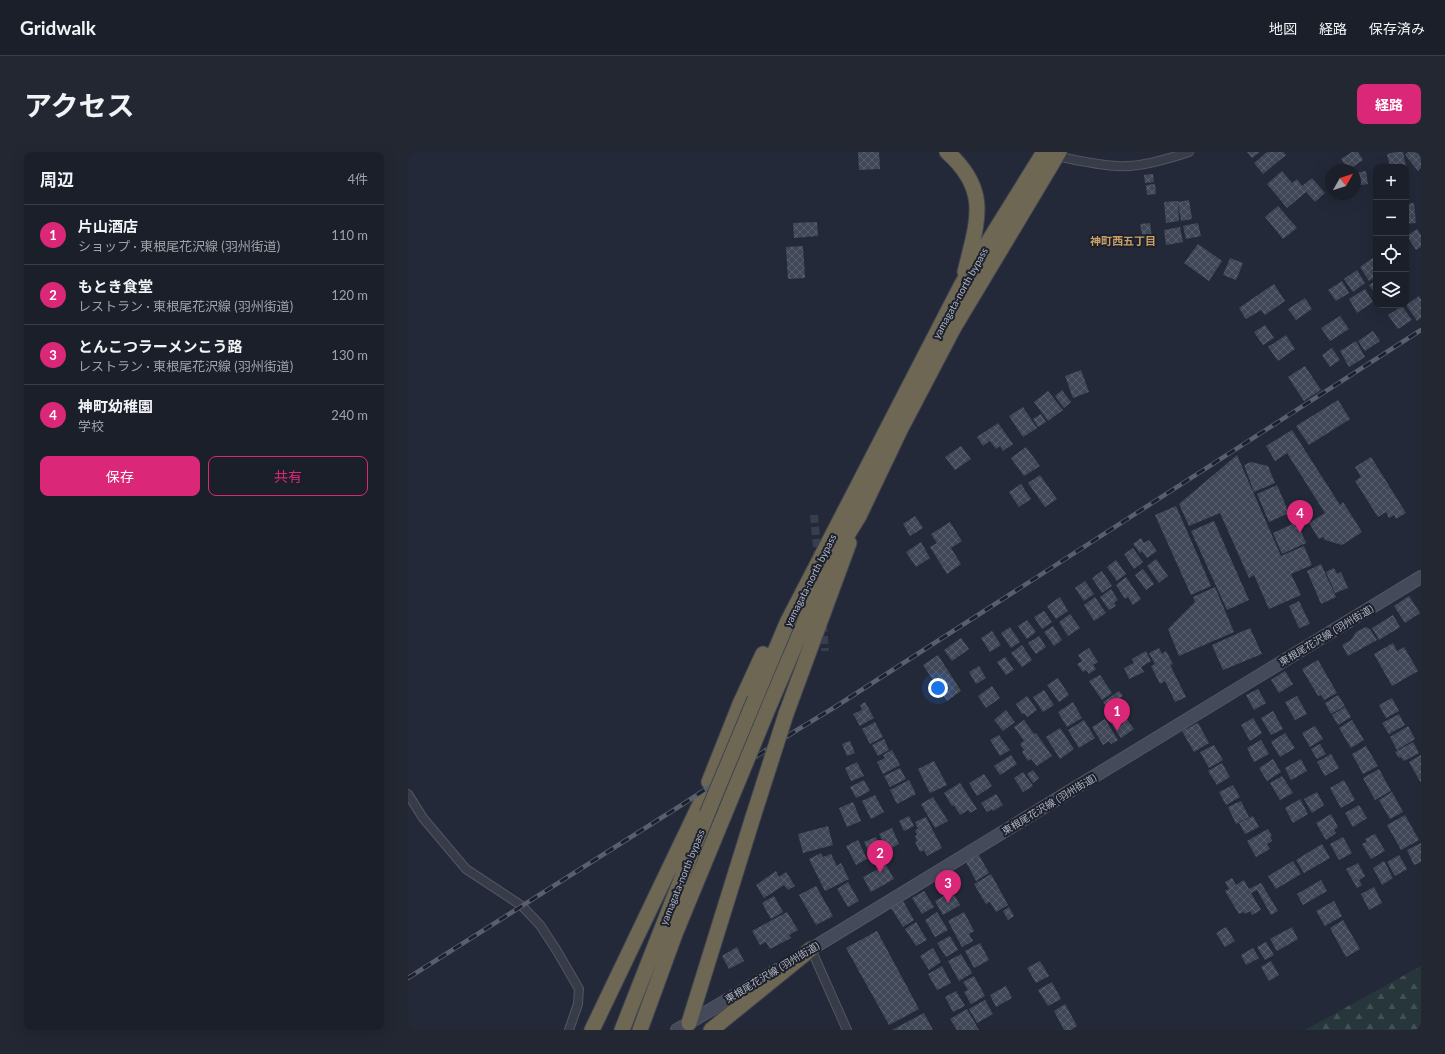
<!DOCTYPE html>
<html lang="ja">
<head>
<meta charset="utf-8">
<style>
  :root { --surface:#1a1f2a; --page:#232732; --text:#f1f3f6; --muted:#9fa2a8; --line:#383d47; --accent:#db2777 }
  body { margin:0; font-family:Lato,"Noto Sans JP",sans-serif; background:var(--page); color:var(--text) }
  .controls { position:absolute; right:12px; top:12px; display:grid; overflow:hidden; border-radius:8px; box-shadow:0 4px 16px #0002 }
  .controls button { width:36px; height:36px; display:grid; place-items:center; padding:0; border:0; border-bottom:1px solid var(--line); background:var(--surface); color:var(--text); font:20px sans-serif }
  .compass { position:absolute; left:917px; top:12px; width:36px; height:36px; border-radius:50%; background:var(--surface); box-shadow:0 4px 16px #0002; rotate:51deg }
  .you { position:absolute; left:530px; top:536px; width:14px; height:14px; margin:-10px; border:3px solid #fff; border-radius:50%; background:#1a73e8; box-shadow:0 0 0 6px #1a73e833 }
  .badge { display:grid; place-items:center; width:26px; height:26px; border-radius:50%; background:var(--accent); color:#fff; font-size:13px; font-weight:700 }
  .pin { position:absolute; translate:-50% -33px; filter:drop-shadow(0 1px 2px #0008) }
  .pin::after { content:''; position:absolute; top:21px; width:14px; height:12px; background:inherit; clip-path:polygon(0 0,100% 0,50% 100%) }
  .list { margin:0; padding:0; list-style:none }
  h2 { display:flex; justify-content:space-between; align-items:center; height:52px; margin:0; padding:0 16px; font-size:17px }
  h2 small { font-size:13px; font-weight:400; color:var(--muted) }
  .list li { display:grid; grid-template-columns:26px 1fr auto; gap:12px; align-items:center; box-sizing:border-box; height:60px; padding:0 16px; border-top:1px solid var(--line) }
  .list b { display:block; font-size:15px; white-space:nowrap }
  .list p { margin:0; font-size:13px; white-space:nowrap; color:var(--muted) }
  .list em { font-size:13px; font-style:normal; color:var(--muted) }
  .actions { display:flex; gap:8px; padding:12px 16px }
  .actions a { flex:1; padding:9px 0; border:1px solid var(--accent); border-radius:8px; text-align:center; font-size:14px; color:var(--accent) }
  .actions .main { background:var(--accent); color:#fff }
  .icon { flex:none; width:22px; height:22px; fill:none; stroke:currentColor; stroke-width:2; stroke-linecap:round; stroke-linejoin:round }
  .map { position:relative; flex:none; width:1013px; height:878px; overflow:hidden; border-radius:8px }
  header { display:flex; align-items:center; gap:24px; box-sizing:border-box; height:56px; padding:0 20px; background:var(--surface); border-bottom:1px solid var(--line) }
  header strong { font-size:19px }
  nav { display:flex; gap:22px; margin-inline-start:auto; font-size:14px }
  .intro { display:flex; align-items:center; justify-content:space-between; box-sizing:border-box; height:96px; padding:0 24px }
  h1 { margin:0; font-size:28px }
  .button { padding:10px 18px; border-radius:8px; background:var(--accent); color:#fff; font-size:14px; font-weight:700 }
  main { display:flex; gap:24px; padding:0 24px }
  aside { flex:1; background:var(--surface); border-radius:8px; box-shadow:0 4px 16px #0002 }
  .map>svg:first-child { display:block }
  .forest { fill:url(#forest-firs) }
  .building { fill:url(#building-cross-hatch) }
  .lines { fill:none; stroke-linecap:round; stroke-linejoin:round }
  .street-tunnel { stroke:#383e4d; stroke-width:8; stroke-dasharray:8 4; stroke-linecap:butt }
  .street-casing { stroke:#525663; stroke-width:10 }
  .secondary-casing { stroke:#525663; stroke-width:14 }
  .highway-casing { stroke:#3f4350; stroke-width:17 }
  .street { stroke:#373c48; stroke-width:8 }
  .secondary { stroke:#454a5b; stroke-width:12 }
  .highway { stroke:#6e6754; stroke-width:15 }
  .rail-casing { stroke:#595f6f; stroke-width:4.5 }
  .rail { stroke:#1c212d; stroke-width:3; stroke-dasharray:9; stroke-linecap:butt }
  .highway-bridge-casing { stroke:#3f4350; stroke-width:17; stroke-linecap:butt }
  .highway-bridge { stroke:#6e6754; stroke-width:15 }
  .labels { text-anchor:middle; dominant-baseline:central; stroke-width:4; stroke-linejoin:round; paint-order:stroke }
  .street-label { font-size:10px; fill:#b2b6c4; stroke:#1c212d }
  .neighbourhood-label { font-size:11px; font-weight:bold; fill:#ca9f67; stroke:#1c212d }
</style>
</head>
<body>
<header>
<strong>Gridwalk</strong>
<nav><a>地図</a><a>経路</a><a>保存済み</a></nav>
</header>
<div class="intro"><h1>アクセス</h1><a class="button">経路</a></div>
<main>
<aside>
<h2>周辺<small>4件</small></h2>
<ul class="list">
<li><span class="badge">1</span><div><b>片山酒店</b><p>ショップ · 東根尾花沢線 (羽州街道)</p></div><em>110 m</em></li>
<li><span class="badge">2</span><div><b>もとき食堂</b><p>レストラン · 東根尾花沢線 (羽州街道)</p></div><em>120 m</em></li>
<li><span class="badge">3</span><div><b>とんこつラーメンこう路</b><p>レストラン · 東根尾花沢線 (羽州街道)</p></div><em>130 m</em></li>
<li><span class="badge">4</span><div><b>神町幼稚園</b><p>学校</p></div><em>240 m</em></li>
</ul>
<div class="actions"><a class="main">保存</a><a>共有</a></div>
</aside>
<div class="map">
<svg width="1013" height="878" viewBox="0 0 1013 878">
  <defs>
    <pattern id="forest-firs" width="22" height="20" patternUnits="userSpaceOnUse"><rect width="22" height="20" fill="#26363a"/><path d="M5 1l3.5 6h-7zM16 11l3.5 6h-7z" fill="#435155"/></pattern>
    <pattern id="building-cross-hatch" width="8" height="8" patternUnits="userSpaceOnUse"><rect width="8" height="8" fill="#404757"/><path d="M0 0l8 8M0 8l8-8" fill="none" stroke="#595f6e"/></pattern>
  </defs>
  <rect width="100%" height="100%" fill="#232938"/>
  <!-- forest -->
  <path class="forest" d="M1013 814V878H897Z"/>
  <!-- building -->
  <path class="building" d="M450 0H471L472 17 451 18Z
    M839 0H852L844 6Z
    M859 0H875L878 3 855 22 846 11Z
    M944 0H950L955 8 940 18 933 7Z
    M988 0H995L998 15H982L979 2Z
    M1000 0H1009L1013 5V16L1010 19 997 3Z
    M874 19 884 31 889 27 894 34 904 26 917 41 907 50 898 40 879 56 859 32Z
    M958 19 960 32 947 34V21Z
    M745 22 746 30 737 31 736 23Z
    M747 32 748 42 739 43 738 33Z
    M781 48 784 67 773 69 770 50Z
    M770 49 771 69 758 71 756 50Z
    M1006 51 1008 71 998 72V52Z
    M870 54 889 76 875 87 857 65Z
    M409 70 410 84 386 86 385 71Z
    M742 71 744 86 735 87 732 72Z
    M790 71 793 84 778 87 775 74Z
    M772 75 775 90 758 93 756 78Z
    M1009 77 1013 83V95L1008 98 999 84Z
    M790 92 814 109 801 129 776 111Z
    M395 94 397 126 380 127 378 95Z
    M966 105 968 108V125L961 129 952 115Z
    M822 106 835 111 828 128 815 123Z
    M949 118 957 131 945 140 936 127Z
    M934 129 941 141 928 149 920 138Z
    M968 129V143L961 133Z
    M866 132 877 149 857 163 853 158 838 167 831 156Z
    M957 137 965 150 949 161 941 147Z
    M1011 144 1013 147V166L1009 169 998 153Z
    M897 146 904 157 888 168 880 157Z
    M994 154 1004 168 990 177 980 163Z
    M932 164 941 177 922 189 913 176Z
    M857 173 866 186 855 193 846 180Z
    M965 179 972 189 957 199 950 189Z
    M878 183 887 197 870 209 860 195Z
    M948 189 957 205 941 215 932 199Z
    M924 196 932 208 922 215 914 203Z
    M897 214 913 238 896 249 880 225Z
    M673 218 681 240 665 246 657 224Z
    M654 238 663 250 656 256 647 244Z
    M640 239 655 258 640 269 626 250Z
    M930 248 942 267 901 293 888 274Z
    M615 255 629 276 615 285 601 264Z
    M633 262 638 270 630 275 625 267Z
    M590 271 605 292 595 299 592 294 588 297 582 289 575 294 569 285Z
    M884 278 932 353 935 350 954 380 934 393 917 388 915 385 911 387 901 371 917 361 879 301 867 309 858 294Z
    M553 294 563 307 547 318 537 305Z
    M618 295 632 314 616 324 603 306Z
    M829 303 873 404 896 394 904 413 883 422 893 443 861 457 846 423 841 426 812 361 781 374 771 352Z
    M963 305 998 361 988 367 986 363 981 366 978 360 970 365 947 329 953 325 947 315Z
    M843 310 860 314 867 331 846 340 836 313Z
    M632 323 649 347 637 355 620 331Z
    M613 332 623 347 611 355 601 340Z
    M869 333 881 361 861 370 849 342Z
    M768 354 803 434 783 443 747 363Z
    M507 364 515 376 502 384 495 372Z
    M806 369 841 448 819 458 783 379Z
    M542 370 554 389 543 396 553 412 539 422 522 395 529 391 523 382Z
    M889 370 898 391 874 402 865 381Z
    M733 386 736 391 741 388 749 399 739 406 734 399 732 401 725 392Z
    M513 390 522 406 508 415 498 400Z
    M725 396 735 410 726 417 716 402Z
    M748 407 760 424 751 431 739 414Z
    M708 408 718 422 709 429 699 415Z
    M913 412 928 445 913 452 899 419Z
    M926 416 929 422 933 420 940 436 927 441 918 420Z
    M735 417 746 432 738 438 727 423Z
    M694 419 704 434 694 441 684 426Z
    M718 425 733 447 725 453 720 445 717 447 708 433Z
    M677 429 686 442 676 449 667 436Z
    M807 435 826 480 771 504 760 477 787 450 785 445Z
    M703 437 710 448 706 451 708 454 701 458 692 445Z
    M1001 444 1012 461 997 471 986 454Z
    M652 445 660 459 648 467 639 454Z
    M687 445 698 461 686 469 676 453Z
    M891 449 902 472 891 476 881 454Z
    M636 459 644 470 634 477 626 465Z
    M662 462 672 476 660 484 651 470Z
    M985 463 992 475 971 488 964 476Z
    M619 468 628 480 619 487 610 474Z
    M645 474 654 488 646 494 636 480Z
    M602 475 612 490 603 496 593 481Z
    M958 475 962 477 969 488 940 504 934 493 943 488 948 480Z
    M842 476 854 502 815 518 804 493Z
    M584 479 593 493 582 500 573 486Z
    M631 484 638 495 628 502 620 491Z
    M553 486 561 497 544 509 536 498Z
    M985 491 989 499 996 495 1010 519 984 534 966 502Z
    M614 493 624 508 614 515 603 501Z
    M681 496 690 510 685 513 688 517 681 522 678 518 675 520 669 512 674 509 670 503Z
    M751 496 754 502 758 499 765 512 762 513 778 545 767 550 757 529 752 532 743 514 747 512 741 501Z
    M738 499 743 509 733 515 736 520 721 527 716 516 726 511 724 507Z
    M530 503 553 539 539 549 515 513Z
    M597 505 606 518 598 523 589 510Z
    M910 508 929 541 916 548 913 543 910 544 894 517Z
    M571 514 578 526 568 532 561 520Z
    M877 519 885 532 871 541 863 528Z
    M692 523 704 541 694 548 681 529Z
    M650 526 661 543 651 550 639 533Z
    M584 534 592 546 578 556 570 544Z
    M850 537 858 551 846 558 838 543Z
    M636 538 646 553 635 560 625 545Z
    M711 539 715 544 710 547 714 553 703 561 695 550Z
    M930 543 937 554 923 562 917 551Z
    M619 544 629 558 619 565 616 561 614 562 608 552Z
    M889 544 899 562 887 568 877 550Z
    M984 546 991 559 978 566 971 553Z
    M457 550 466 566 452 574 445 562 454 558 452 553Z
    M665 550 674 566 659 575 650 560Z
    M937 555 943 565 930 573 924 563Z
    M598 558 607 570 595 579 586 568Z
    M865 559 875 577 863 583 853 566Z
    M715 562 726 577 713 586 702 570Z
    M991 562 997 573 981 582 974 571Z
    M845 566 854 581 842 589 833 573Z
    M697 567 710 588 703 592 701 589 695 593 684 575Z
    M616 568 626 582 628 581 644 604 629 614 623 607 620 609 614 600 616 598 612 592 616 589 606 575Z
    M676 568 687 586 671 596 660 578Z
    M944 568 956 588 943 596 931 576Z
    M467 570 475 585 462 592 454 577Z
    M790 571 801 591 786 600 774 579Z
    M907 574 915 587 902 595 894 581Z
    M1000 574 1007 587 989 598 982 585Z
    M652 576 666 597 652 607 638 585Z
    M877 581 887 596 872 605 863 590Z
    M591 583 602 598 592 604 582 588Z
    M476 587 481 598 470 604 464 593Z
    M853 588 861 602 846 610 839 596Z
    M442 589 447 601 439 604 434 592Z
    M1005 590 1011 601 996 609 993 605 991 606 987 600Z
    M912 592 918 602 909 607 903 597Z
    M806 593 815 608 801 616 792 600Z
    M958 594 970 614 955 622 944 602Z
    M484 598 492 613 475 622 469 610 477 606 475 603Z
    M923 602 931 616 917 624 909 610Z
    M603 603 609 612 592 623 586 614Z
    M1013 603V631L1001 610Z
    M865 607 873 620 859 629 851 616Z
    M893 607 899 619 883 628 877 616Z
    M526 609 539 633 522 641 510 617Z
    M449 610 456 624 443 629 437 616Z
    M814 611 822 625 809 633 800 619Z
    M492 616 498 627 482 635 476 624Z
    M971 617 983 639 967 648 955 626Z
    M625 618 631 626 625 631 619 622Z
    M615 620 625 634 615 640 606 626Z
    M576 622 584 634 569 644 561 631Z
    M874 624 885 641 872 648 862 631Z
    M456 628 462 639 448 646 442 635Z
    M501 628 508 642 489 652 482 638Z
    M936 628 947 648 933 656 922 636Z
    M552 631 569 657 562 661 560 658 552 663 546 653 544 654 536 641Z
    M825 633 832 645 818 653 811 640Z
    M909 640 916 653 904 661 896 647Z
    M984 640 995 660 982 667 971 648Z
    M588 642 595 653 585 659 584 657 579 660 573 651Z
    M467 643 476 660 463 667 454 649Z
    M525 645 540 669 527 676 513 652Z
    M892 647 900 662 885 671 877 656Z
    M833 649 841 665 828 672 820 655Z
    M445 650 453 669 439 675 431 656Z
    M951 653 959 666 945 675 937 661Z
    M923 662 930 675 926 678 928 681 918 688 908 671Z
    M997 663 1011 688 993 698 979 673Z
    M501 664 506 674 496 679 491 669Z
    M845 664 851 675 837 682 831 671Z
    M518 665 534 696 519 704 516 698 512 700 507 690 509 689 507 684 509 683 507 678 510 677 507 670Z
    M420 674 425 693 395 701 390 682Z
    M484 676 491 692 479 698 471 682Z
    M860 677 864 684 862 685 864 689 859 692 862 697 848 705 839 689Z
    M967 682 977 699 963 707 954 692 959 690 957 687Z
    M468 685 475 701 463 706 456 690Z
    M935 685 944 701 931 708 922 692Z
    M450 688 459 707 448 713 438 694Z
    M1013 691V710L1006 713 999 698Z
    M914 692 922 706 896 721 888 708Z
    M413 701 415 705 423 702 429 714 433 711 441 727 417 739 401 707Z
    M571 703 581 721 568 729 558 710Z
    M991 703 999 717 987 724 979 710Z
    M885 709 893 722 868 737 860 724Z
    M976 709 985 726 974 733 965 716Z
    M950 711 957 724 951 728 954 733 949 736 938 717Z
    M478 713 486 727 463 740 455 725Z
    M368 719 371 725 378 720 387 734 380 738 376 733 356 746 348 733Z
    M583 722 600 753 588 760 582 750 578 752 566 732Z
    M824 726 828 733 836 728 841 737 853 731 870 759 863 763 849 738 843 741 853 758 844 763 842 759 837 762 835 760 831 762 817 739 821 737 817 730Z
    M913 728 919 739 895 753 889 742Z
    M440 730 451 749 440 755 429 737Z
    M408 734 425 764 408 773 391 743Z
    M966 735 974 751 961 758 953 742Z
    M516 739 526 755 514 762 504 746Z
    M544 739 552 753 535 763 527 749Z
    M366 744 375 760 363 767 354 751Z
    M495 749 506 768 495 775 483 756Z
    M926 749 934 764 917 774 908 759Z
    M601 755 606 764 600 768 595 759Z
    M379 760 390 778 381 783 383 786 362 797 358 790 352 793 344 779Z
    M529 760 540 778 527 785 517 768Z
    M556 760 566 779 561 782 565 789 554 795 540 769Z
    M935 768 952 797 938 805 922 776Z
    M508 770 519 788 508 794 497 777Z
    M818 775 827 789 817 795 808 781Z
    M884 775 890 787 869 799 862 787Z
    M469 779 511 857 481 873 438 796Z
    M542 784 550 798 538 805 529 791Z
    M858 790 866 803 857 808 849 795Z
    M572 791 581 808 566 816 557 799Z
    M329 795 336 809 321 817 314 804Z
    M525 796 533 810 521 818 512 804Z
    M845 796 851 806 838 813 833 803Z
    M553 802 564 821 551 829 540 809Z
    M632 809 641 824 628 831 619 816Z
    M863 809 871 823 861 829 853 815Z
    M534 814 543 831 529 838 520 822Z
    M566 824 577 844 563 852 556 840 560 838 555 830Z
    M644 830 653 847 640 854 630 838Z
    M598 834 604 846 588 855 582 843Z
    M548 839 557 854 545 860 537 845Z
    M577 848 585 862 569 871 561 857Z
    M657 852 669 874 663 878H656L646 859Z
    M559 857 571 878H549L542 867Z
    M516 861 525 878H484Z"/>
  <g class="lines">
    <!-- street-tunnel -->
    <path class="street-tunnel" d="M406 363 410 407
      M415 472 417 499"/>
    <defs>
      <path id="street" d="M648 4C668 8 688 13 709 14 731 16 760 7 781 0
        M0 642 15 666 58 717 114 754 132 773 149 799 171 837 170 852 161 878
        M403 797 439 878"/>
      <path id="secondary" d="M395 802 1013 425
        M269 878 369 818"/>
      <path id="highway" d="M539 0C583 39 569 70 557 120
        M347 547 379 471 554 132 636 0
        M362 552 422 411 451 364 492 278 545 177 651 0
        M378 562 441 391
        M301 630 332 552 355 502
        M281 871 345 665
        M184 878 295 646
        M214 878 299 662
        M232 878 267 782 319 656
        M303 878 403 797"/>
    </defs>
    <!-- street casing -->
    <use href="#street" class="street-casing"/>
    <!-- secondary casing -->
    <use href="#secondary" class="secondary-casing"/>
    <!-- highway casing -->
    <use href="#highway" class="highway-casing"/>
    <!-- street -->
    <use href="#street" class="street"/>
    <!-- secondary -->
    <use href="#secondary" class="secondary"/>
    <!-- highway -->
    <use href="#highway" class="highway"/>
    <defs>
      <path id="rail" d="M0 826 272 654 389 578 427 555 1013 178"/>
    </defs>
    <!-- rail casing -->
    <use href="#rail" class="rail-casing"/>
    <!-- rail -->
    <use href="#rail" class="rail"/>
    <defs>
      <path id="highway-bridge" d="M319 656 362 552
        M299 662 347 547
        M345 665 378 562"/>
    </defs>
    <!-- highway-bridge casing -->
    <use href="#highway-bridge" class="highway-bridge-casing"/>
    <!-- highway-bridge -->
    <use href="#highway-bridge" class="highway-bridge"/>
  </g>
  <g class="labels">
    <!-- street labels -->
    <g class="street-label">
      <text transform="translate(552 141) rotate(-61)">yamagata-north bypass</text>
      <text transform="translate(402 428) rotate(-63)">yamagata-north bypass</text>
      <text transform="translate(918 483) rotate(-31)">東根尾花沢線 (羽州街道)</text>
      <text transform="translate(641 652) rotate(-31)">東根尾花沢線 (羽州街道)</text>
      <text transform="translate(274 725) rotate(-68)">yamagata-north bypass</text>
      <text transform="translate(364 820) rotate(-31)">東根尾花沢線 (羽州街道)</text>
    </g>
    <!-- neighbourhood labels -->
    <g class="neighbourhood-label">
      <text x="715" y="88">神町西五丁目</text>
    </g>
  </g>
</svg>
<div class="controls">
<button>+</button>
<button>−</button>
<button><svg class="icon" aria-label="locate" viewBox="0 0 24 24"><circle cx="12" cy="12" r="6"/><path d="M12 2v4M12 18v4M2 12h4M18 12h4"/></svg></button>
<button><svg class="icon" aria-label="layers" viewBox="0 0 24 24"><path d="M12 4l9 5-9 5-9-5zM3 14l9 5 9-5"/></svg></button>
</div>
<svg class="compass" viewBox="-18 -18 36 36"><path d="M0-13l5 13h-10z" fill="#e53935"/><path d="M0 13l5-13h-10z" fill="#9fa2a8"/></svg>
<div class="you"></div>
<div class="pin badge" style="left:709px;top:579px">1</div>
<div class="pin badge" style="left:472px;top:721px">2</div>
<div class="pin badge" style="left:540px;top:751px">3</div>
<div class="pin badge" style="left:892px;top:381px">4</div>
</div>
</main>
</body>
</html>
